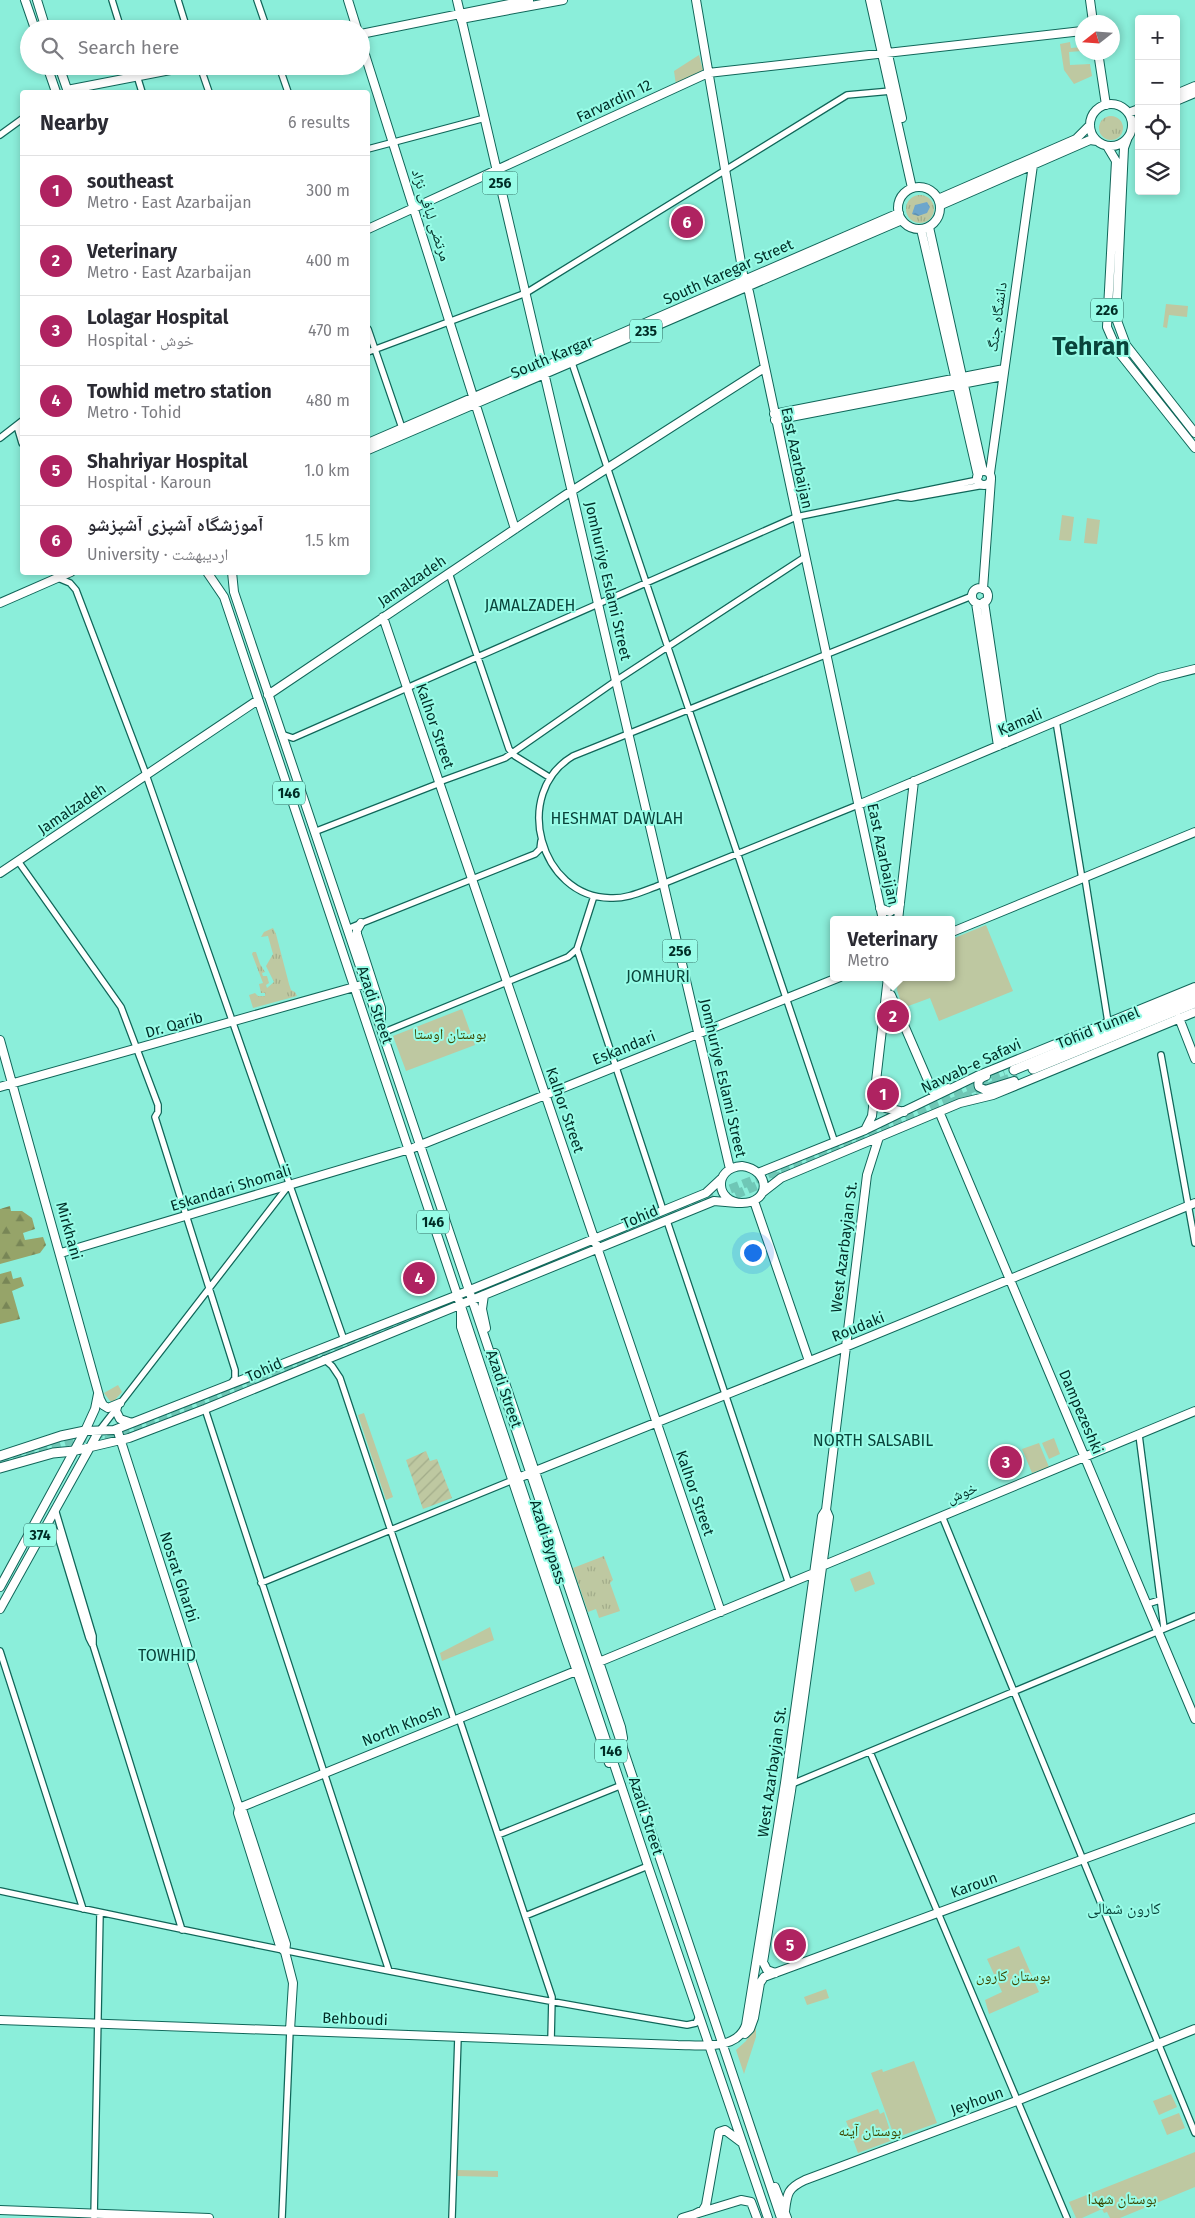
<!DOCTYPE html>
<html lang="en">
<head>
<meta charset="utf-8">
<style>
  :root { --surface:#fff; --page:#f2f2f3; --text:#2b2b33; --muted:#7c7c81; --line:#e1e1e2; --accent:#af2361 }
  body { margin:0; font-family:"Fira Sans","Noto Naskh Arabic",sans-serif; background:var(--page); color:var(--text) }
  .controls { position:absolute; right:15px; top:15px; display:grid; overflow:hidden; border-radius:5px; box-shadow:0 2px 8px #0003 }
  .controls button { width:45px; height:45px; display:grid; place-items:center; padding:0; border:0; border-bottom:1px solid var(--line); background:var(--surface); color:var(--text); font:25px sans-serif }
  .compass { position:absolute; left:1075px; top:15px; width:45px; height:45px; border-radius:50%; background:var(--surface); box-shadow:0 2px 8px #0003; rotate:253deg }
  .you { position:absolute; left:752px; top:1252px; width:18px; height:18px; margin:-12px; border:4px solid #fff; border-radius:50%; background:#1a73e8; box-shadow:0 0 0 8px #1a73e833 }
  .badge { display:grid; place-items:center; width:32px; height:32px; border-radius:50%; background:var(--accent); color:#fff; font-size:16px; font-weight:700 }
  .pin { position:absolute; translate:-50% -50%; border:2px solid #fff; box-shadow:0 1px 5px #0006 }
  .popup { position:absolute; left:830px; top:916px; width:125px; height:65px; box-sizing:border-box; display:grid; place-content:center; border-radius:5px; background:var(--surface); filter:drop-shadow(0 1px 4px #0005); font-size:16px; white-space:nowrap; color:var(--muted) }
  .popup b { font-size:19px; color:var(--text) }
  .popup::after { content:''; position:absolute; left:50%; top:100%; margin-left:-10px; border:10px solid transparent; border-top-color:var(--surface) }
  .list { margin:0; padding:0; list-style:none }
  h2 { display:flex; justify-content:space-between; align-items:center; height:65px; margin:0; padding:0 20px; font-size:21px }
  h2 small { font-size:16px; font-weight:400; color:var(--muted) }
  .list li { display:grid; grid-template-columns:32px 1fr auto; gap:15px; align-items:center; box-sizing:border-box; height:70px; padding:0 20px; border-top:1px solid var(--line) }
  .list b { display:block; font-size:19px; white-space:nowrap }
  .list p { margin:0; font-size:16px; white-space:nowrap; color:var(--muted) }
  .list em { font-size:16px; font-style:normal; color:var(--muted) }
  .icon { flex:none; width:28px; height:28px; fill:none; stroke:currentColor; stroke-width:2; stroke-linecap:round; stroke-linejoin:round }
  .map { position:relative; flex:none; width:1195px; height:2218px; overflow:hidden }
  .search { position:absolute; background:var(--surface); box-shadow:0 2px 8px #0003; left:20px; top:20px; width:350px; height:55px; display:flex; align-items:center; gap:12px; box-sizing:border-box; padding:0 18px; border-radius:28px; color:var(--muted); font-size:19px }
  .panel { position:absolute; background:var(--surface); box-shadow:0 2px 8px #0003; left:20px; top:90px; width:350px; height:485px; border-radius:5px }
  .map>svg:first-child { display:block }
  .grass { fill:url(#grass-tufts) }
  .forest { fill:url(#forest-firs) }
  .park { fill:#bec8a1 }
  .garden { fill:url(#garden-furrows) }
  .water { fill:url(#water-ripples) }
  .lines { fill:none; stroke-linecap:round; stroke-linejoin:round }
  .highway-tunnel { stroke:#6fc7b6; stroke-width:9; stroke-dasharray:9 4.5; stroke-linecap:butt }
  .minor-casing { stroke:#106659; stroke-width:8 }
  .major-casing { stroke:#106659; stroke-width:10 }
  .highway-casing { stroke:#106659; stroke-width:11 }
  .minor { stroke:#fff; stroke-width:5.5 }
  .major { stroke:#fff; stroke-width:8 }
  .highway { stroke:#fff; stroke-width:9 }
  .labels { text-anchor:middle; dominant-baseline:central; stroke-width:4; stroke-linejoin:round; paint-order:stroke }
  .shield { fill:#98fce7; stroke:#2e6b60; stroke-width:1 }
  .shield-label { font-size:14px; font-weight:bold; fill:#002d26 }
  .street-label { font-size:15px; fill:#002d26; stroke:#98fce7 }
  .park-label { font-size:15px; fill:#3c4700; stroke:#98fce7 }
  .neighbourhood-label { font-size:16px; fill:#09443b; stroke:#98fce7 }
  .town-label { font-size:25px; font-weight:bold; fill:#09443b; stroke:#98fce7 }
</style>
</head>
<body>
<div class="map">
<svg width="1195" height="2218" viewBox="0 0 1195 2218">
  <defs>
    <pattern id="grass-tufts" width="24" height="20" patternUnits="userSpaceOnUse" patternTransform="scale(1.25)"><rect width="24" height="20" fill="#bec8a1"/><path d="M3 7l-1-3M5 7V3M7 7l1-3M15 17l-1-3M17 17v-4M19 17l1-3" fill="none" stroke="#a2ac8a"/></pattern>
    <pattern id="forest-firs" width="22" height="20" patternUnits="userSpaceOnUse" patternTransform="scale(1.25)"><rect width="22" height="20" fill="#96a469"/><path d="M5 1l3.5 6h-7zM16 11l3.5 6h-7z" fill="#788656"/></pattern>
    <pattern id="garden-furrows" width="10" height="10" patternUnits="userSpaceOnUse" patternTransform="scale(1.25)"><rect width="10" height="10" fill="#bec8a1"/><path d="M-1 1l2-2M0 10L10 0M9 11l2-2" fill="none" stroke="#a2ac8a"/></pattern>
    <pattern id="water-ripples" width="26" height="14" patternUnits="userSpaceOnUse" patternTransform="scale(1.25)"><rect width="26" height="14" fill="#6da6cc"/><path d="M2 4q2-2 4 0t4 0M15 11q2-2 4 0t4 0" fill="none" stroke="#5788a5"/></pattern>
  </defs>
  <rect width="100%" height="100%" fill="#8beeda"/>
  <!-- grass -->
  <path class="grass" d="M1099 128a12 12 0 1 1 24 0a12 12 0 1 1-24 0Z
    M906 209a14 14 0 1 1 28 0a14 14 0 1 1-28 0Z
    M273 928 276 934 289 984 291 990 295 992 297 996 253 1008 249 995 255 993 258 996H265V993H261L259 984 263 983 252 954 253 952H256L260 964 265 972 262 973 263 976H267L269 983 266 985 267 988 274 982 266 966 273 954 268 936 261 937 264 932Z
    M604 1556 613 1580 610 1583 620 1611 599 1618 596 1609 588 1612 573 1568Z"/>
  <!-- forest -->
  <path class="forest" d="M10 1206 11 1211H22L32 1218 35 1229 23 1233 25 1240 43 1237 46 1245 40 1253 0 1264V1209Z
    M11 1271 13 1279 21 1277 24 1286 12 1291 20 1319 0 1324V1274Z"/>
  <!-- park -->
  <path class="park" d="M1080 34H1082V51L1069 52 1070 65 1090 64 1092 76 1074 84 1064 70 1060 44 1070 42 1071 48 1082 47Z
    M699 55 703 70 676 85 674 71Z
    M1166 304 1188 306 1187 317 1169 315 1167 328 1163 327Z
    M1062 515 1074 517 1071 541 1059 540Z
    M1087 518 1100 520 1097 544 1084 543Z
    M986 925 1013 991 939 1021 930 998 903 1008 897 990 898 977H952V939Z
    M462 1009 475 1045 406 1071 393 1036Z
    M118 1385 122 1392 114 1401H110L104 1393Z
    M364 1413 393 1497 386 1500 358 1415Z
    M1054 1438 1060 1454 1049 1459 1042 1443Z
    M1039 1443 1049 1467 1032 1473 1022 1449Z
    M870 1571 875 1584 855 1592 850 1579Z
    M490 1627 494 1640 442 1661 440 1653Z
    M1019 1946 1039 1992 989 2014 985 2000 1002 1992 987 1959Z
    M826 1989 829 1998 807 2005 804 1997Z
    M756 2024V2037L744 2074 736 2050 746 2041Z
    M914 2061 937 2123 895 2138 871 2073 882 2069 883 2072Z
    M1171 2094 1177 2107 1159 2115 1153 2101Z
    M878 2109 880 2114 884 2112 893 2140 858 2153 846 2121Z
    M1179 2113 1185 2128 1167 2135 1161 2120Z
    M1195 2152V2187L1120 2218H1110L1107 2212 1104 2213 1102 2209 1082 2218H1076L1069 2202Z
    M457 2170 498 2171V2177L456 2176Z"/>
  <!-- garden -->
  <path class="garden" d="M426 1451 430 1461 437 1459 452 1498 423 1509 406 1460Z"/>
  <!-- water -->
  <path class="water" d="M927 202 930 207 927 213 918 216 912 214 915 205Z"/>
  <g class="lines">
    <!-- highway-tunnel -->
    <path class="highway-tunnel" d="M951 1103 1017 1075
      M723 1200 782 1175
      M617 1233 800 1162 1005 1074
      M94 1433 114 1435 146 1424 366 1338 424 1311
      M0 1462 73 1440 84 1438 111 1441"/>
    <defs>
      <path id="minor" d="M112 0 121 29
        M178 0 187 29
        M257 0 267 29
        M134 66 142 92
        M200 66 209 92
        M279 66 288 92
        M0 135 22 119
        M368 149 485 118
        M368 329 402 428
        M368 352 526 293 847 95 891 91
        M572 363 835 1143
        M17 426 22 443
        M0 438 22 421
        M900 497 911 498 984 485
        M449 573 509 749 515 756 549 777
        M58 578 70 583 76 590 144 769 344 1340
        M1056 721 1082 879
        M281 734 293 738 796 517 978 480
        M439 782 505 758 617 680 805 557
        M858 805 655 887C641 892 626 899 610 898 540 897 511 793 573 756L972 596
        M314 832 440 783
        M18 861 121 1007 158 1105V1112L155 1117 235 1370V1378L230 1385
        M1085 878 1108 1022
        M347 929 535 854 540 849 541 841
        M577 949 663 1210
        M382 1033 568 957 577 949 594 896
        M1161 1055 1195 1243
        M667 1221 789 1584
        M324 1359 332 1366 340 1378 454 1720
        M205 1409 389 1971
        M99 1431 289 1185
        M1139 1435 1164 1628
        M55 1509 93 1636V1645L182 1930
        M942 1516 1195 2133
        M45 1528 53 1529 57 1533 89 1638 92 1644
        M261 1583 513 1480
        M1147 1604 1160 1600
        M0 1651 83 1909
        M459 1718 552 1997 551 2041
        M870 1752 1067 2218
        M792 1784 1195 1616
        M498 1835 622 1785
        M0 1891C228 1940 457 1987 687 2025L696 2023 699 2016
        M525 1916 648 1866
        M94 2218 100 1913
        M282 2218 290 2030
        M452 2218 458 2037"/>
      <path id="major" d="M25 0 35 29
        M37 0 46 29
        M348 0 357 29
        M457 0 730 1169
        M696 0 744 280 749 292 883 920
        M870 0 912 188
        M876 0 902 118
        M1090 0 1093 22
        M461 19 563 0
        M361 34 529 0
        M361 42 515 529
        M1098 52 1106 105
        M47 66 56 92
        M59 66 68 92
        M67 90 191 66
        M1176 94 1195 86
        M1176 101 1195 93
        M1090 125a21 21 0 1 1 42 0a21 21 0 1 1-42 0Z
        M1128 113 1139 109
        M1128 137 1124 148 1116 318 1126 345 1195 433
        M1107 146 1116 161 1107 327 1117 350 1195 448
        M898 208a21 21 0 1 1 42 0a21 21 0 1 1-42 0Z
        M938 199 1076 139 1090 125
        M941 205 1090 140 1097 141
        M929 227 983 471
        M368 229 708 73 1082 31
        M921 229 978 476
        M774 414 1004 369
        M775 420 1003 376
        M368 443 899 213
        M368 450 902 220
        M977 478a7 7 0 1 1 14 0a7 7 0 1 1-14 0Z
        M990 473 1033 165
        M207 572 224 597 648 1866 768 2218
        M232 572 234 592 781 2218
        M972 596a8 8 0 1 1 16 0a8 8 0 1 1-16 0Z
        M983 589 991 479
        M984 602 1005 743
        M0 603 71 572
        M976 603 998 746
        M383 617 721 1612
        M268 695 567 494 764 368
        M858 805 1159 678 1195 669
        M0 873 258 700
        M880 908 890 912 900 904
        M898 920 914 781
        M361 923 357 930V934L381 1008V1024
        M952 932 1195 832
        M891 995 933 1092 948 1088
        M1179 1018 1195 1059
        M0 1040 100 1399 103 1405 108 1408 120 1403
        M986 1076C980 1078 977 1081 979 1087L985 1090 1014 1081
        M880 1083 881 1100 886 1108 904 1112
        M0 1087 372 982
        M941 1116 1195 1719
        M865 1130 872 1116 888 977
        M742 1166C771 1170 771 1203 742 1203 716 1203 712 1168 742 1166Z
        M758 1173 865 1130 977 1076 1195 987
        M763 1192 781 1178 960 1103 993 1095 1195 1012
        M754 1201 809 1361
        M61 1253 413 1148 840 977
        M484 1295 482 1309 486 1328
        M461 1309V1327L567 1643 609 1763
        M495 1353 621 1727 623 1738
        M117 1407 116 1411 120 1419 132 1423
        M117 1429 239 1808 238 1813 280 1946 285 1952
        M85 1431 114 1430 458 1295 706 1193 721 1179
        M74 1451 129 1438 205 1409 714 1201 737 1203
        M513 1480 845 1347 1195 1203
        M822 1566 1195 1411
        M0 1587 85 1431 95 1409 98 1394
        M0 1609 99 1431
        M599 1662 814 1573
        M239 1808 576 1671
        M239 1808 243 1812 286 1944 285 1952 293 1983 290 2030
        M775 1973 767 1970 763 1962 791 1791 829 1517 826 1510
        M0 2020 678 2045C701 2045 737 2051 746 2025L785 1783 822 1516 826 1510 867 1175 879 1137
        M745 2034 750 2029 754 2018 760 1983 764 1977 1195 1818
        M775 2187 787 2218
        M0 2210 209 2218
        M785 2211C787 2193 788 2188 805 2180L1019 2100 1195 2029
        M695 2214 703 2210 706 2205 719 2132 725 2130 741 2142
        M682 2218 741 2200 751 2202 757 2218"/>
      <path id="highway" d="M1033 1069 1195 1003
        M1014 1070 1195 995
        M0 1456 61 1436 85 1431
        M0 1468 53 1453 74 1451"/>
    </defs>
    <!-- minor casing -->
    <use href="#minor" class="minor-casing"/>
    <!-- major casing -->
    <use href="#major" class="major-casing"/>
    <!-- highway casing -->
    <use href="#highway" class="highway-casing"/>
    <!-- minor -->
    <use href="#minor" class="minor"/>
    <!-- major -->
    <use href="#major" class="major"/>
    <!-- highway -->
    <use href="#highway" class="highway"/>
  </g>
  <g class="labels">
    <!-- shield labels -->
    <g class="shield">
      <rect x="482.5" y="171.5" width="35" height="23" rx="4"/>
      <rect x="1091" y="298.5" width="32" height="23" rx="4"/>
      <rect x="630" y="319.5" width="32" height="23" rx="4"/>
      <rect x="273" y="781.5" width="32" height="23" rx="4"/>
      <rect x="662.5" y="939.5" width="35" height="23" rx="4"/>
      <rect x="417" y="1210.5" width="32" height="23" rx="4"/>
      <rect x="24" y="1523.5" width="32" height="23" rx="4"/>
      <rect x="595" y="1739.5" width="32" height="23" rx="4"/>
    </g>
    <g class="shield-label">
      <text x="500" y="183">256</text>
      <text x="1107" y="310">226</text>
      <text x="646" y="331">235</text>
      <text x="289" y="793">146</text>
      <text x="680" y="951">256</text>
      <text x="433" y="1222">146</text>
      <text x="40" y="1535">374</text>
      <text x="611" y="1751">146</text>
    </g>
    <!-- street labels -->
    <g class="street-label">
      <text transform="translate(614 101) rotate(-25)">Farvardin 12</text>
      <text transform="translate(431 215) rotate(72)">مرتضی لبافی نژاد</text>
      <text transform="translate(728 272) rotate(-24)">South Karegar Street</text>
      <text transform="translate(997 317) rotate(-82)">دانشگاه جنگ</text>
      <text transform="translate(552 357) rotate(-23)">South Kargar</text>
      <text transform="translate(797 458) rotate(78)">East Azarbaijan</text>
      <text transform="translate(412 581) rotate(-34)">Jamalzadeh</text>
      <text transform="translate(608 581) rotate(77)">Jomhuriye Eslami Street</text>
      <text transform="translate(1020 722) rotate(-23)">Kamali</text>
      <text transform="translate(435 726) rotate(71)">Kalhor Street</text>
      <text transform="translate(72 809) rotate(-34)">Jamalzadeh</text>
      <text transform="translate(883 854) rotate(78)">East Azarbaijan</text>
      <text transform="translate(375 1005) rotate(71)">Azadi Street</text>
      <text transform="translate(174 1025) rotate(-16)">Dr. Qarib</text>
      <text transform="translate(1098 1028) rotate(-22)">Tohid Tunnel</text>
      <text transform="translate(624 1048) rotate(-22)">Eskandari</text>
      <text transform="translate(971 1066) rotate(-25)">Navvab-e Safavi</text>
      <text transform="translate(723 1078) rotate(77)">Jomhuriye Eslami Street</text>
      <text transform="translate(565 1110) rotate(71)">Kalhor Street</text>
      <text transform="translate(231 1188) rotate(-17)">Eskandari Shomali</text>
      <text transform="translate(640 1217) rotate(-23)">Tohid</text>
      <text transform="translate(69 1231) rotate(74)">Mirkhani</text>
      <text transform="translate(844 1247) rotate(-83)">West Azarbayjan St.</text>
      <text transform="translate(858 1327) rotate(-22)">Roudaki</text>
      <text transform="translate(264 1370) rotate(-24)">Tohid</text>
      <text transform="translate(504 1389) rotate(71)">Azadi Street</text>
      <text transform="translate(1081 1412) rotate(67)">Dampezeshki</text>
      <text transform="translate(695 1493) rotate(71)">Kalhor Street</text>
      <text transform="translate(962 1493) rotate(-23)">خوش</text>
      <text transform="translate(548 1542) rotate(72)">Azadi Bypass</text>
      <text transform="translate(179 1577) rotate(72)">Nosrat Gharbi</text>
      <text transform="translate(402 1726) rotate(-22)">North Khosh</text>
      <text transform="translate(772 1772) rotate(-82)">West Azarbayjan St.</text>
      <text transform="translate(646 1816) rotate(72)">Azadi Street</text>
      <text transform="translate(974 1885) rotate(-20)">Karoun</text>
      <text transform="translate(355 2019) rotate(2)">Behboudi</text>
      <text transform="translate(977 2101) rotate(-20)">Jeyhoun</text>
    </g>
    <!-- park labels -->
    <g class="park-label">
      <text x="450" y="1034">بوستان اوستا</text>
      <text x="1013" y="1976">بوستان کارون</text>
      <text x="870" y="2131">بوستان آینه</text>
      <text x="1122" y="2199">بوستان شهدا</text>
    </g>
    <!-- neighbourhood labels -->
    <g class="neighbourhood-label">
      <text x="530" y="605">JAMALZADEH</text>
      <text x="617" y="818">HESHMAT DAWLAH</text>
      <text x="658" y="976">JOMHURI</text>
      <text x="873" y="1440">NORTH SALSABIL</text>
      <text x="167" y="1655">TOWHID</text>
      <text x="1124" y="1908">کارون شمالی</text>
    </g>
    <!-- town labels -->
    <g class="town-label">
      <text x="1091" y="347">Tehran</text>
    </g>
  </g>
</svg>
<div class="controls">
<button>+</button>
<button>−</button>
<button><svg class="icon" aria-label="locate" viewBox="0 0 24 24"><circle cx="12" cy="12" r="6"/><path d="M12 2v4M12 18v4M2 12h4M18 12h4"/></svg></button>
<button><svg class="icon" aria-label="layers" viewBox="0 0 24 24"><path d="M12 4l9 5-9 5-9-5zM3 14l9 5 9-5"/></svg></button>
</div>
<svg class="compass" viewBox="-18 -18 36 36"><path d="M0-13l5 13h-10z" fill="#e53935"/><path d="M0 13l5-13h-10z" fill="#7c7c81"/></svg>
<div class="you"></div>
<div class="pin badge" style="left:883px;top:1094px">1</div>
<div class="pin badge" style="left:893px;top:1016px">2</div>
<div class="popup"><b>Veterinary</b>Metro</div>
<div class="pin badge" style="left:1006px;top:1462px">3</div>
<div class="pin badge" style="left:419px;top:1278px">4</div>
<div class="pin badge" style="left:790px;top:1945px">5</div>
<div class="pin badge" style="left:687px;top:222px">6</div>
<div class="search"><svg class="icon" aria-label="search" viewBox="0 0 24 24"><circle cx="10" cy="10" r="6"/><path d="M15 15l6 6"/></svg>Search here</div>
<section class="panel">
<h2>Nearby<small>6 results</small></h2>
<ul class="list">
<li><span class="badge">1</span><div><b>southeast</b><p>Metro · East Azarbaijan</p></div><em>300 m</em></li>
<li><span class="badge">2</span><div><b>Veterinary</b><p>Metro · East Azarbaijan</p></div><em>400 m</em></li>
<li><span class="badge">3</span><div><b>Lolagar Hospital</b><p>Hospital · خوش</p></div><em>470 m</em></li>
<li><span class="badge">4</span><div><b>Towhid metro station</b><p>Metro · Tohid</p></div><em>480 m</em></li>
<li><span class="badge">5</span><div><b>Shahriyar Hospital</b><p>Hospital · Karoun</p></div><em>1.0 km</em></li>
<li><span class="badge">6</span><div><b>آموزشگاه آشپزی آشپزشو</b><p>University · اردیبهشت</p></div><em>1.5 km</em></li>
</ul>
</section>
</div>
</body>
</html>
